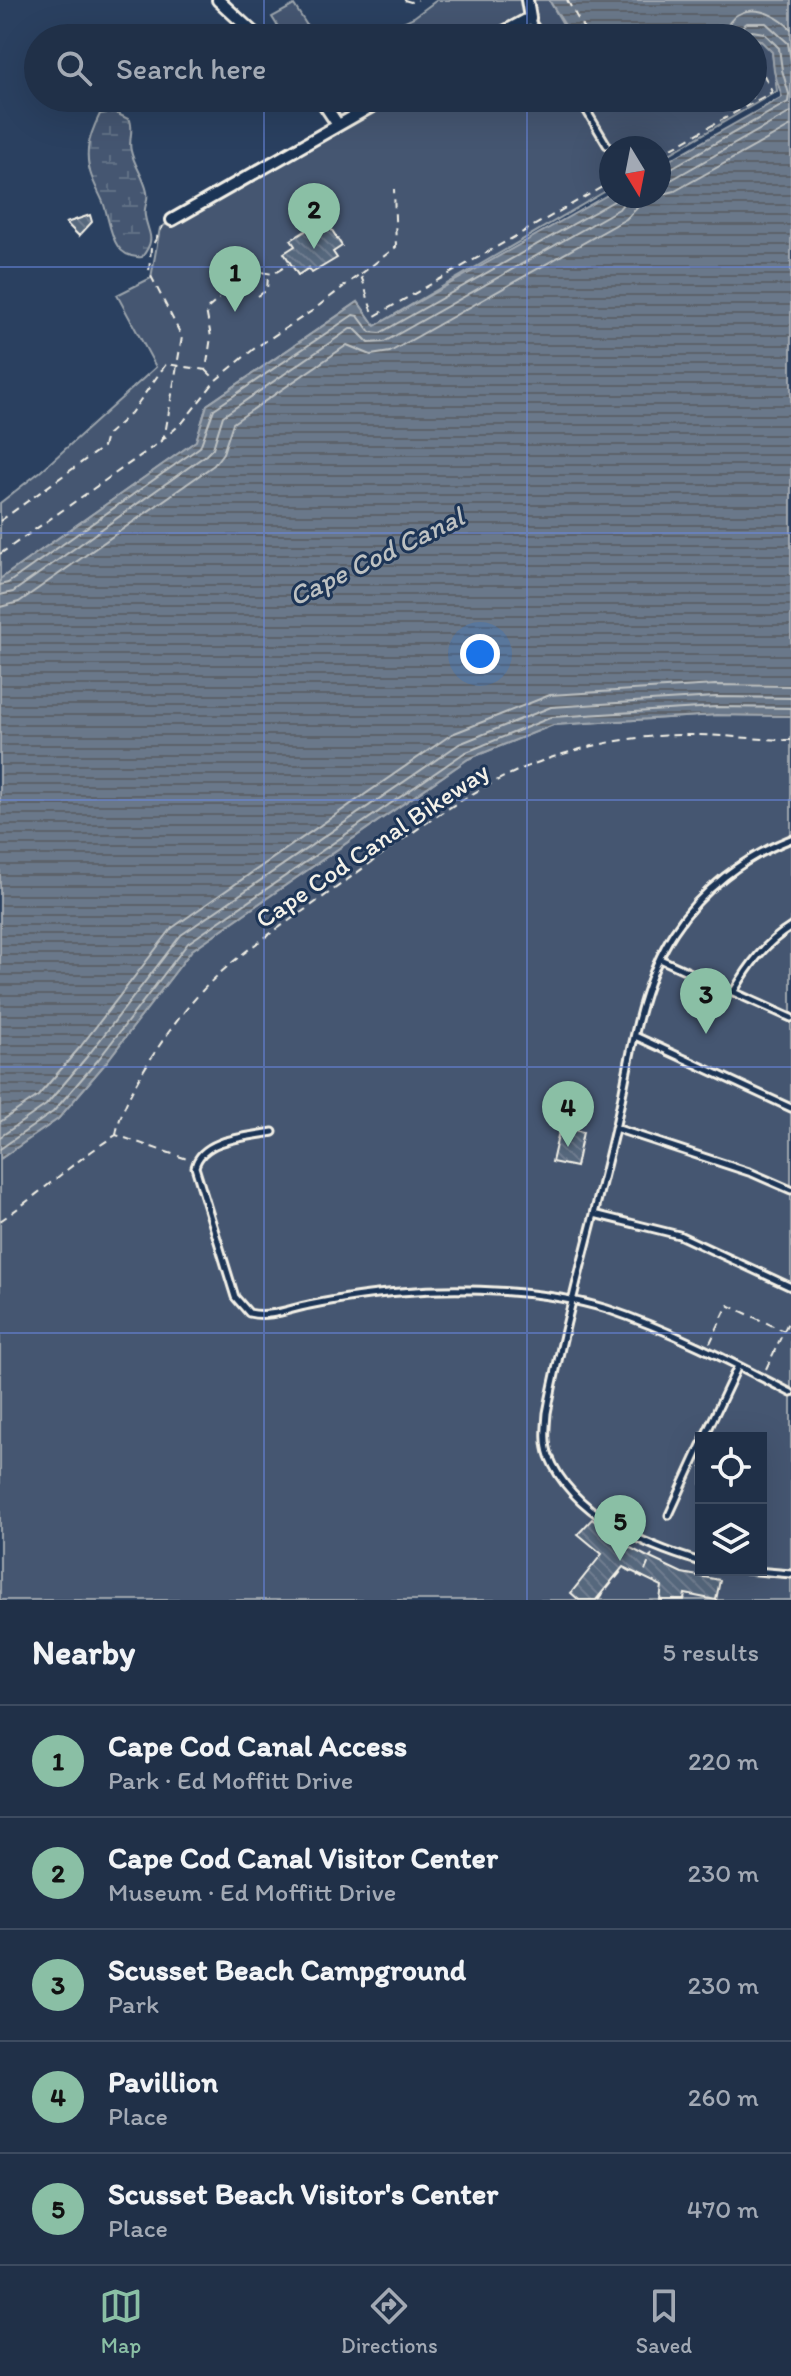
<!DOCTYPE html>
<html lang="en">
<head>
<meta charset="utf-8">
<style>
  :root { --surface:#203048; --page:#28384f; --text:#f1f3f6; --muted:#a2a9b4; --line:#3d4b60; --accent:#8abfa5 }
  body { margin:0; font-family:Itim,sans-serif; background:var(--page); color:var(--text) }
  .controls { position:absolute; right:24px; bottom:24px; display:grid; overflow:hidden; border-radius:0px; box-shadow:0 8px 32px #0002 }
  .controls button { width:72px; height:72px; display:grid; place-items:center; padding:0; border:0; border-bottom:2px solid var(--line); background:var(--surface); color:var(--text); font:40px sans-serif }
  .compass { position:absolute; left:599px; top:136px; width:72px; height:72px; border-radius:50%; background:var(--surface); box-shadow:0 8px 32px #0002; rotate:170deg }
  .you { position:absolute; left:480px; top:654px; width:28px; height:28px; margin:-20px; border:6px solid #fff; border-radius:50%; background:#1a73e8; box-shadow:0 0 0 12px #1a73e833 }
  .badge { display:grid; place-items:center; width:52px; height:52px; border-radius:50%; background:var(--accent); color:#111; font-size:26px; font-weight:700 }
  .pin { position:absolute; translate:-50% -66px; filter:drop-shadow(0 2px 4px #0008) }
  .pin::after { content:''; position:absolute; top:42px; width:28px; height:24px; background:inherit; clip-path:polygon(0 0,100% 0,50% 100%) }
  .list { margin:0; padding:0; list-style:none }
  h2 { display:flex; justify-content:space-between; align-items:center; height:104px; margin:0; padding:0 32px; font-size:34px }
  h2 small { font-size:26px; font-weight:400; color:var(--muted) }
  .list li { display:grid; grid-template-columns:52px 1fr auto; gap:24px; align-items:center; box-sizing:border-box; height:112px; padding:0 32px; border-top:2px solid var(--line) }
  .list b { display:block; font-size:30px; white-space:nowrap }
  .list p { margin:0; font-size:26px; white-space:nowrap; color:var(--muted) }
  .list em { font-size:26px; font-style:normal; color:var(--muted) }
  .icon { flex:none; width:44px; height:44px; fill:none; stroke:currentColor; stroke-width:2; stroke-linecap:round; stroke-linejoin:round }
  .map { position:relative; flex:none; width:791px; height:1600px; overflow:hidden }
  .search { position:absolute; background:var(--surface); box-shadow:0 8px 32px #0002; left:24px; right:24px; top:24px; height:88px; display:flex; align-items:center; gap:20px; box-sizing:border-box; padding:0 28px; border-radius:44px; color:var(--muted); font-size:30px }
  .sheet { height:664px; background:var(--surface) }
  nav { display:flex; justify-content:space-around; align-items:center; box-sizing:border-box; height:112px; border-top:2px solid var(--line); background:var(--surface); font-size:22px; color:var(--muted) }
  nav a { display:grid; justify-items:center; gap:4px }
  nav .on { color:var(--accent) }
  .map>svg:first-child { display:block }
  .green { fill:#445771; stroke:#9ca4ac; stroke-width:2; fill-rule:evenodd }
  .wetland { fill:url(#wetland-marsh); stroke:#9ca4ac; stroke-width:2 }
  .water { fill:url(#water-rules); stroke:#a1a8b0; stroke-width:2 }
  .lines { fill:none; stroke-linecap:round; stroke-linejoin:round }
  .shore { stroke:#bdc1c2; stroke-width:2 }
  .building { fill:url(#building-back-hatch); stroke:#f4f1e8; stroke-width:2 }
  .service-casing { stroke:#f4f1e8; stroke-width:11 }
  .minor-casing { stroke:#f4f1e8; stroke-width:16 }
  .path { stroke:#f4f1e8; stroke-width:2; stroke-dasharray:8 6; stroke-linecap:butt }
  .service { stroke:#1d3557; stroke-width:5 }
  .minor { stroke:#1d3557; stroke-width:10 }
  .grid { fill:none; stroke:#6887de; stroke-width:2; stroke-opacity:0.55 }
  .labels { text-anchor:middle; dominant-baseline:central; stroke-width:6; stroke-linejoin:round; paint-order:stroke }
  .street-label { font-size:26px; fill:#f4f1e8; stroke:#1d3557 }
  .water-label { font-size:28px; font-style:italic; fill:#bdc1c2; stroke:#1d3557 }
</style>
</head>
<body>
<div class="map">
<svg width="791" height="1600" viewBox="0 0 791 1600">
  <defs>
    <pattern id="wetland-marsh" width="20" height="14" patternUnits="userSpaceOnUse" patternTransform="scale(2)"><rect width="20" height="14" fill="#445771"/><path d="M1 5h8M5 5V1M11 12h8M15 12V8" fill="none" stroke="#607085"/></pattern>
    <pattern id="water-rules" width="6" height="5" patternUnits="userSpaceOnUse" patternTransform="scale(2)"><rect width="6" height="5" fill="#6a788a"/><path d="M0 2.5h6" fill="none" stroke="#5b626b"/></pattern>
    <pattern id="building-back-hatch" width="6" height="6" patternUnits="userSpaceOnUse" patternTransform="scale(2)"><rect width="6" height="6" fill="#56677d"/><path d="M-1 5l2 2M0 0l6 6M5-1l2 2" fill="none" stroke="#6f7d8f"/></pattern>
  </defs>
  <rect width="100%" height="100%" fill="#2a4060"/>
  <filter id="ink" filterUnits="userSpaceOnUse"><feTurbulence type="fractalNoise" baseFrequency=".0125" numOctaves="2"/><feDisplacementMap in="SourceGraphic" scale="16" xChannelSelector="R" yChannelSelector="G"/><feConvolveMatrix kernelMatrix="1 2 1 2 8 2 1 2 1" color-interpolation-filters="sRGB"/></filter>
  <g filter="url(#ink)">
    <!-- green -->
    <path class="green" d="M437 0H549L571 38H368L414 17Z
      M294 5 313 35 308 38H285L272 17Z
      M753 38 769 45 772 52 777 91 659 160V148H611V188L375 326 358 302 207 405 196 441 0 579V503L41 471 156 367 117 295 151 278 160 228 337 125 320 98H753Z
      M716 715 791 716V1600H0V1159L58 1119 104 1065 192 950 468 759 553 725ZM701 1438H761V1570H701Z"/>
    <!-- wetland -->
    <path class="wetland" d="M114 112 130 120C134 132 128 139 131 151 134 165 144 177 147 192 149 202 143 207 145 216 148 235 157 237 142 257 110 260 111 222 103 202 95 184 86 171 88 149 89 137 94 126 100 114Z"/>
    <!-- water -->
    <path class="water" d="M549 0H791V716L716 715 553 725 468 759 192 950 104 1065 58 1119 0 1159V579L196 441 207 405 358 302 375 326 611 193V196H659V166L782 97 774 71 772 52 760 40 748 37 573 38Z"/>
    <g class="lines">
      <!-- shore -->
      <path class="shore" d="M723 38C732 0 768 6 791 29
        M735 38 739 29 747 23H766L788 43 791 61
        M659 172 666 171 788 102 789 94 782 70 779 48 764 33 752 31 745 38
        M659 183 671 180 791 112
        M659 195 675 191 791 126
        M0 585 8 583 200 447 214 409 353 315 358 316 370 332 380 333 614 201 618 196
        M0 595 13 592 206 455 213 448 223 416 350 329H355L369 343 384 342 619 209 629 196
        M0 607 19 602 214 465 223 453 233 423 347 345 371 355 390 352 626 219 637 208 641 196
        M0 1122 38 1096 81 1046 172 928 452 734 550 695 715 685 791 686
        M0 1137 46 1105 90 1053 181 935 459 744 551 707 716 697 791 698
        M0 1149 53 1112 98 1060 188 943 464 753 552 717 716 707 791 708"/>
    </g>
    <!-- building -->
    <path class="building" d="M90 215 92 222 79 236 66 223Z
      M328 224 342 246 333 252 337 258 312 273 309 268 298 275 284 253 295 246 291 240 315 225 319 230Z
      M560 1127 583 1132 576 1167 552 1162Z
      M592 1519 621 1543 646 1556 682 1573 720 1580 716 1600 685 1594 684 1600H660L662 1586 623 1567 596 1600H579L571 1593 602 1554 578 1534Z"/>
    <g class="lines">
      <defs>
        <path id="service" d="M530 19 542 38
          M579 98 607 145
          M660 959 791 1018
          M734 991C749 965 765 943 791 927
          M635 1036 791 1108
          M615 1128 752 1173 791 1190
          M273 1132C249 1137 202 1138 195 1167L235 1297 249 1313C270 1318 289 1309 309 1305 339 1299 370 1294 400 1292 464 1287 546 1290 607 1309 670 1330 732 1362 791 1393
          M594 1214 679 1235 791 1287
          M704 1438 738 1366
          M669 1515 701 1445
          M701 1562C645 1546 572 1514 549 1456 544 1442 546 1427 547 1413 565 1318 593 1224 615 1129 630 1064 637 989 674 932 701 890 744 857 791 839
          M745 1570 791 1574"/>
        <path id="minor" d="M218 0 259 38
          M493 38 530 18 527 0
          M320 98 338 125
          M172 220 386 98"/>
      </defs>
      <!-- service casing -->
      <use href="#service" class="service-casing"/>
      <!-- minor casing -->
      <use href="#minor" class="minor-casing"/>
      <!-- path -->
      <path class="path" d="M404 0 411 2 418 0
        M567 0 589 38
        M726 38 749 25
        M598 109 618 98
        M659 155 772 92 761 69 753 67
        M249 270 273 274 289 264
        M361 274 396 247 394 189
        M258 296 267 290 268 276
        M206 370 215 379
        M160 442 183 422 216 380 255 348 312 311 360 274C367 289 367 302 375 316L611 182
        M0 521 103 447 106 436 131 413 166 364 206 370 211 337 206 310 219 299
        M0 554 160 442 165 434 182 337 149 272 151 248 163 226
        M116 1135C122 1094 173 1022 202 991 237 953 284 925 326 895 401 842 474 780 563 754 606 741 650 734 694 735 727 735 759 740 791 740
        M0 1221C40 1194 75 1160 116 1135L190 1160
        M710 1343 728 1305 784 1331
        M766 1369 791 1316
        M598 1600 624 1568 642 1578 652 1554"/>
      <!-- service -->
      <use href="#service" class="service"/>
      <!-- minor -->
      <use href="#minor" class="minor"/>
    </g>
  </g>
  <!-- grid -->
  <path class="grid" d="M264 0V38M527 0V38M264 98V1600M527 98V1600M0 267H791M0 533H791M0 800H791M0 1067H791M0 1333H791"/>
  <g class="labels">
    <!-- street labels -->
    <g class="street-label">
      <text transform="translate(372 845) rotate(-34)">Cape Cod Canal Bikeway</text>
    </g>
    <!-- water labels -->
    <g class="water-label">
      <text transform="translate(376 556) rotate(-26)">Cape Cod Canal</text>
    </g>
  </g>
</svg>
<div class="controls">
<button><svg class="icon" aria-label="locate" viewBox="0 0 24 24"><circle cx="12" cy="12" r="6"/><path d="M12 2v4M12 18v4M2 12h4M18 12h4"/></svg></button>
<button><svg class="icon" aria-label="layers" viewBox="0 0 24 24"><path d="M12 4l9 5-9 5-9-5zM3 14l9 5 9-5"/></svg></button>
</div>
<svg class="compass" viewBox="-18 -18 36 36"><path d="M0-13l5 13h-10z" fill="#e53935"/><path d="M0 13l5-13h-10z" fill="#a2a9b4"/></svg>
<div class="you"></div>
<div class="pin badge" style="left:235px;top:312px">1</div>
<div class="pin badge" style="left:314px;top:249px">2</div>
<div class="pin badge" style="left:706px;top:1034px">3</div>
<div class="pin badge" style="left:568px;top:1147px">4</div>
<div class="pin badge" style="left:620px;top:1561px">5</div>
<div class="search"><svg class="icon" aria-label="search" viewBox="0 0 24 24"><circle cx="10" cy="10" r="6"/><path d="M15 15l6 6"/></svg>Search here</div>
</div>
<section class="sheet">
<h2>Nearby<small>5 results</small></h2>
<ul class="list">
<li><span class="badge">1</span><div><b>Cape Cod Canal Access</b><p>Park · Ed Moffitt Drive</p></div><em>220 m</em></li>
<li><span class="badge">2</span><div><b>Cape Cod Canal Visitor Center</b><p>Museum · Ed Moffitt Drive</p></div><em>230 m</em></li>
<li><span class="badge">3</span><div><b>Scusset Beach Campground</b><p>Park</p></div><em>230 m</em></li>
<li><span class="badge">4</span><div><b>Pavillion</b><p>Place</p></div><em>260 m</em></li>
<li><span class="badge">5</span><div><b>Scusset Beach Visitor's Center</b><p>Place</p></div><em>470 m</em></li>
</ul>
</section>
<nav>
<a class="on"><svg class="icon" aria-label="map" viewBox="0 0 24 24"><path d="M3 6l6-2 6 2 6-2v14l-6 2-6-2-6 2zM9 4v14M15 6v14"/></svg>Map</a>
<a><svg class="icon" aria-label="directions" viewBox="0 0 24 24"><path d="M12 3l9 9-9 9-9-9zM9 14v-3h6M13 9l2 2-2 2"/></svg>Directions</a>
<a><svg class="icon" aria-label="saved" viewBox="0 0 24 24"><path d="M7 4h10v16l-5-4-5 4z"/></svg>Saved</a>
</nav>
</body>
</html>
